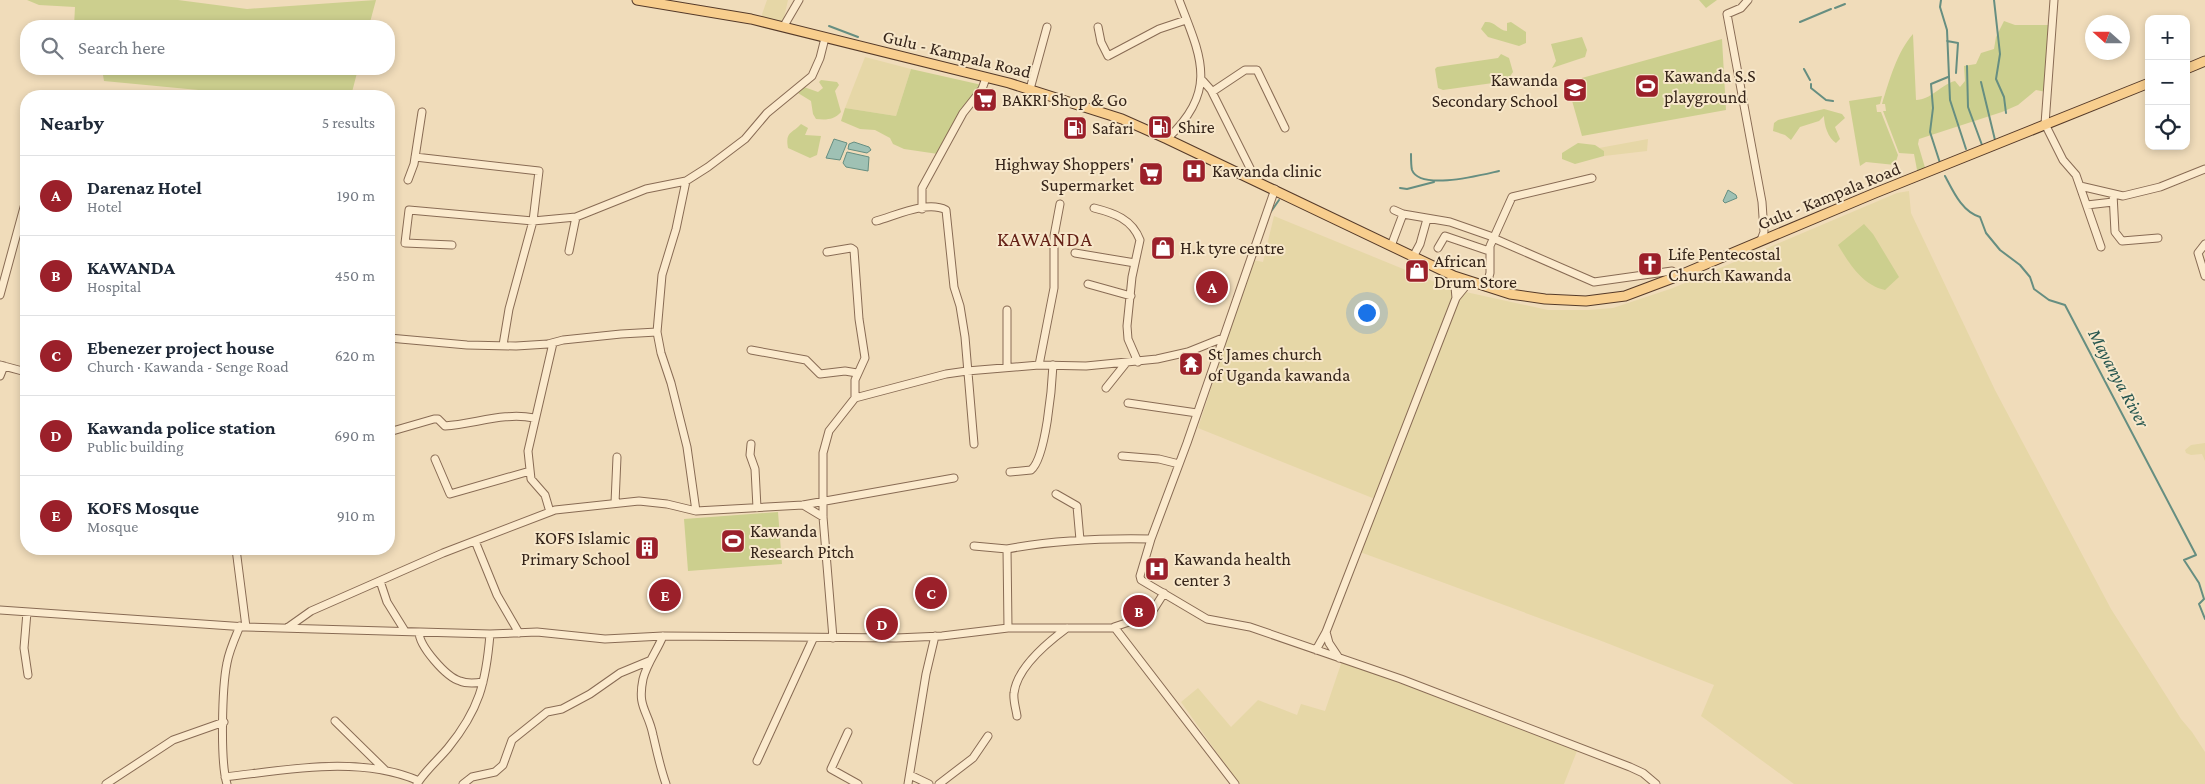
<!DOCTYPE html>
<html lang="en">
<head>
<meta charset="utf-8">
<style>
  :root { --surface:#fff; --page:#f6f6f7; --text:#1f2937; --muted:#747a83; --line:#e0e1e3; --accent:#9b202a }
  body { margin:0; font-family:"Crimson Pro",serif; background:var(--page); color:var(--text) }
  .controls { position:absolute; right:15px; top:15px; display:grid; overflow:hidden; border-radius:10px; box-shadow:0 2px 8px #0003 }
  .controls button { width:45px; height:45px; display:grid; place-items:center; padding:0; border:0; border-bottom:1px solid var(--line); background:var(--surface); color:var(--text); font:25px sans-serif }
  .compass { position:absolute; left:2085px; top:15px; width:45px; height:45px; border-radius:50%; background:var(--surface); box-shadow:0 2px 8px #0003; rotate:291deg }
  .you { position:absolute; left:1366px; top:312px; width:18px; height:18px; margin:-12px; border:4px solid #fff; border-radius:50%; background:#1a73e8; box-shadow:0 0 0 8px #1a73e833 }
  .badge { display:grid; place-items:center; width:32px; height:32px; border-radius:50%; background:var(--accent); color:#fff; font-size:16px; font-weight:700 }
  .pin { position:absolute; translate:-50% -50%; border:2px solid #fff; box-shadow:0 1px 5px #0006 }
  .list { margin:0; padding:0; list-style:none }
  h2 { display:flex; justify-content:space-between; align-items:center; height:65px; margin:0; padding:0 20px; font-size:21px }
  h2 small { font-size:16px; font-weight:400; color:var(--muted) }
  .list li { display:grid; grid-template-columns:32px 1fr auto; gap:15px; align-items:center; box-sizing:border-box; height:80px; padding:0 20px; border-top:1px solid var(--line) }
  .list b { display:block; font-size:19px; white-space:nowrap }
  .list p { margin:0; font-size:16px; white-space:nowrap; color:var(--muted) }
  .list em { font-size:16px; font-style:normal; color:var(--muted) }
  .icon { flex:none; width:28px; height:28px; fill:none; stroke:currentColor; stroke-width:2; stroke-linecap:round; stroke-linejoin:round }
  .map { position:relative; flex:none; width:2205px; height:784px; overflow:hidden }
  .search { position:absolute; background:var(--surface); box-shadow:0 2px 8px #0003; left:20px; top:20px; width:375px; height:55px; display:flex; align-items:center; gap:12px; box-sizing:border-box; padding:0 18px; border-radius:20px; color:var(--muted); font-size:19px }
  .panel { position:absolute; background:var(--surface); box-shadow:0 2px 8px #0003; left:20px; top:90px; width:375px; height:465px; border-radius:20px }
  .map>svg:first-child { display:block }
  .farmland { fill:#e6d7a7 }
  .green { fill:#cccf8e }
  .water { fill:#9fc1b4; stroke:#668e81 }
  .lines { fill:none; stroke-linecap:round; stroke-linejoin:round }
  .stream { stroke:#668e81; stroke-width:2 }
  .minor-casing { stroke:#886b54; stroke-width:9 }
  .major-casing { stroke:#553a29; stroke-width:11 }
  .minor { stroke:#fbeacd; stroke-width:7 }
  .major { stroke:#f8ce8e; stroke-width:9 }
  .labels { text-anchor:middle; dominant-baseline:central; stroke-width:4; stroke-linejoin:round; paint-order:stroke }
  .street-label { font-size:18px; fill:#36251a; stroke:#f7e7ca }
  .poi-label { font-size:18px; fill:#36251a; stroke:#f7e7ca; text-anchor:start }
  .water-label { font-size:19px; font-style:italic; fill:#285750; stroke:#f7e7ca }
  .quarter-label { font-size:20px; letter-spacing:1px; fill:#652116; stroke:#f7e7ca }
</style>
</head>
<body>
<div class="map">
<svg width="2205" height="784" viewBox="0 0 2205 784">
  <rect width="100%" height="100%" fill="#f0dcba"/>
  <!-- farmland -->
  <path class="farmland" d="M767 0H788L782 27 760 20Z
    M865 57 911 69 896 116 845 108Z
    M1648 139 1647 151 1604 156V151L1599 148Z
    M1909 191 1911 213 1995 390 2111 609 2181 719 2192 732 2205 752V784H1794L1701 716 1714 685 1599 640 1360 552 1380 501 1198 428 1253 260 1263 262 1274 216 1452 289 1548 310H1588L1613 308 1673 288 1897 193Z
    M2205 443V461L2202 454 2191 455 2186 453 2185 450 2191 445Z
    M1342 661 1577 751 1564 784H1239L1181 702 1198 688 1231 727 1258 700 1297 715 1301 704 1325 711Z"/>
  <!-- green -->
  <path class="green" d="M27 0H178L247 9 376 0 369 26H74L75 7 39 5Z
    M1699 0H1717L1706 8Z
    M2004 21 2015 25H2050L2046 92 2036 90 2018 105 2002 112 1919 139 1918 144 1926 171 1918 175 1914 154 1899 153 1883 111H1886L1885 104H1882C1889 81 1897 52 1913 34L1916 100C1931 100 1940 85 1955 81L1960 87 1965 81 1964 66 1976 64 1981 53 1994 49 1996 37Z
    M1485 22C1495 21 1498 30 1507 31V23L1511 22 1526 32V43L1519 46 1488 37 1481 29Z
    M1582 37 1587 50 1585 57 1552 68 1556 61 1551 44Z
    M1722 39 1726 110 1582 136 1569 90 1571 81Z
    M1501 54 1509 58 1513 72 1507 81 1443 90 1438 88 1435 69 1437 67 1498 58Z
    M102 69H358L351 96H262L104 81Z
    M911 69 982 85 938 154 904 149 893 144 890 138 875 130 860 129 841 121 845 108 896 116Z
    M821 80 837 82 839 85 835 91 841 112C834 120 826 120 816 119L813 114 811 101 798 93 804 87 818 92 823 88 819 82Z
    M1882 96 1880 104 1876 105 1877 112H1881L1898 155 1895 165 1866 162 1860 166 1849 101Z
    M1824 109 1842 114 1845 118 1835 127 1840 139 1836 143C1828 138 1824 125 1824 116L1819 121 1800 127 1791 140 1785 135 1773 131 1774 123 1778 120Z
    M801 124 808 128 805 135 821 136 817 155 810 158 788 148C785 131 792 134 801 124Z
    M1578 143 1595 145 1604 151V156L1575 164 1562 159V153Z
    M1864 224 1873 234 1899 277 1885 290C1862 285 1849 263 1838 245Z
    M778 512 782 564 688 571 684 519Z"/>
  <!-- water -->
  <path class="water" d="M834 139 847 143 840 160 826 158Z
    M854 142 869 147 871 150 867 153 848 149 849 144Z
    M847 152 869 157 868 171 846 167 843 163Z
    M1728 190 1736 195 1737 198 1725 203 1723 201Z"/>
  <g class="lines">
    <!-- stream -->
    <path class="stream" d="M1941 0 1940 7 1947 30 1950 100 1966 149
      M1994 0 2000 54 1996 79 2004 97 2006 113
      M1835 8 1845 4
      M1800 22 1831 9
      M829 26 858 37
      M1947 41 1958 43 1956 73
      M1967 66 1968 107 1982 145
      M1804 69 1810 80
      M1981 82 1995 140
      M1811 84V88L1826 100 1833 101
      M1411 154C1411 159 1411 166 1412 170 1420 191 1481 175 1499 171
      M1940 163 1930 132 1933 108 1931 84 1948 77
      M1945 176C1953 191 1962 212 1980 217L1986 233 2000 250 2020 265 2030 277 2034 289 2049 300 2065 305 2196 555 2184 560 2199 583 2204 599 2199 604 2205 619
      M1400 188 1407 189 1434 182
      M1270 213 1279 200"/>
    <defs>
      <path id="minor" d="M1748 0 1741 8 1727 14 1762 202 1764 232 1761 240
        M2054 0 2045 124 2063 160 2076 175 2101 247
        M781 26 785 24 799 0
        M1098 27 1101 42 1108 56 1159 29 1186 20
        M1203 81 1211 90 1250 168 1253 179
        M1030 89 1047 27
        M1212 92 1245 70H1257L1285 128
        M1167 139C1219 90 1201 57 1179 0
        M415 157 539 171 533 221 509 309 503 345
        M408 180 414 164 422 112
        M686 181 676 229 662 275 657 332 661 353 671 383 687 447 696 511
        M2080 186 2123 196 2160 187 2205 169
        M1275 189 1187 443 1151 539 1140 576 1141 580 1207 619 1250 627 1401 679 1630 767 1643 773 1656 784
        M2113 194 2115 232 2122 241 2158 238
        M2087 205 2113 202
        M1094 208C1114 213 1132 219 1140 240L1132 277 1127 326 1128 339 1138 362
        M922 209V188L963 113 982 89 986 78
        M1394 210 1403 214 1450 222 1493 237
        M876 221C895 216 927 200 946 210L954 287 960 306 965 337 974 444
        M1493 238 1594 282 1672 271 1678 276
        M2205 244 2198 253 2205 276
        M452 245 405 243 409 210 533 221 576 217
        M1391 246 1403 214
        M1438 248 1445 236 1489 251
        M569 251 576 217 646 189 686 181 708 167 745 139 767 113 812 76 820 58 825 38
        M827 252 851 248 854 250 859 319 865 358 855 380V398
        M1075 253 1135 263
        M1413 257 1420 244 1427 219
        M1454 276 1456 298
        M1088 284 1131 296
        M1486 287 1490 273V246L1512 197 1592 178
        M0 295 26 200
        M389 338 467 345 516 346 548 344 563 340 621 334 657 332
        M751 350 806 360 820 374 845 371 857 373
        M0 365 26 372
        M1039 365 1054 288V236L1060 204
        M1007 367V310
        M0 376 4 366
        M1106 388 1126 363
        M1128 403 1197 413
        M389 432 434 419H438L445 426C475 424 504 412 534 418
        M751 444 750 455 755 469 757 508
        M1122 456 1159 459 1179 464
        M435 459 450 494 530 471
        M1010 472 1031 470C1046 458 1052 386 1053 365
        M1056 494 1077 506 1080 540
        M615 503 617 457
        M803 505 823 517
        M550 512 545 495 531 479 528 451 553 343
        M475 541 497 595 519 633
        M974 546 1007 549
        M236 549 246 627
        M380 581 387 602 405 631
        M0 610 246 627 490 634 537 632 605 639 663 636 896 638 942 636 1008 628 1007 549C1055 540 1102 538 1151 539
        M27 612 24 648 28 675
        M1114 627 1150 615 1164 593
        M287 628 311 611 443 553 555 510 639 501 667 504 696 511 803 505 954 478
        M1008 628H1115L1235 784
        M419 632C419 646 446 677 460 681 467 684 476 683 483 682
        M1326 632 1329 643 1339 658
        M663 636C657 651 647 663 643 679 637 708 648 710 653 735 657 752 660 767 666 784
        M833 638 823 517V453L829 431 855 398 946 374 967 371 1039 365 1086 366 1157 359 1188 352 1223 338
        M1316 650 1326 632 1456 298 1469 282
        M1017 716C1016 709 1013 700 1014 693 1017 668 1048 642 1067 628
        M335 721 385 770
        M848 732 831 769 858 784
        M757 761 813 639
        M910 775 929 784
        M225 777C287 770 359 755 419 781
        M106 784 173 740 224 722
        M227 784C220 762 222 687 227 663 229 651 235 638 240 626
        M417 784C425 771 438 760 448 748 479 710 486 683 490 634
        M463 784 472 777 495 772 503 765 512 740 547 712 562 709 590 694 620 673 649 661
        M908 784 926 674 935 636
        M939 784 973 758 988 736"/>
      <path id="major" d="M637 0 751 19 1009 83 1122 119 1167 139 1454 276 1510 294 1545 299 1586 301 1625 296 1673 278 1875 193 2149 83
        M2186 69 2205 61"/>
    </defs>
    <!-- minor casing -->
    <use href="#minor" class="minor-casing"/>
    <!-- major casing -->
    <use href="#major" class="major-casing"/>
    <!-- minor -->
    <use href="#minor" class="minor"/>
    <!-- major -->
    <use href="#major" class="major"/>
  </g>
  <!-- icons -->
  <defs>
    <symbol id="stadium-square" viewBox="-11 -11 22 22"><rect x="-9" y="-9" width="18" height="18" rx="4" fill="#9b202a" stroke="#f7e7ca"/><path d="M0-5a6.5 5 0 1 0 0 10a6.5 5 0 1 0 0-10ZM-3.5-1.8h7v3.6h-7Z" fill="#fff"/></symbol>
    <symbol id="school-square" viewBox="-11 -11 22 22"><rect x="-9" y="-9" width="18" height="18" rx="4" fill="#9b202a" stroke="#f7e7ca"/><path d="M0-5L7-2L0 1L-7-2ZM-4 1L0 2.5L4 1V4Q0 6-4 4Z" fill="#fff"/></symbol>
    <symbol id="supermarket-square" viewBox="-11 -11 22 22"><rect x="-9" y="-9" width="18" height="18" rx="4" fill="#9b202a" stroke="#f7e7ca"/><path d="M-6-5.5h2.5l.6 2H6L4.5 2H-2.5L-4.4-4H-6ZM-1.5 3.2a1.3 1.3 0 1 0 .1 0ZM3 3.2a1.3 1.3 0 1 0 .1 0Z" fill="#fff"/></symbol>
    <symbol id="fuel-square" viewBox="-11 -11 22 22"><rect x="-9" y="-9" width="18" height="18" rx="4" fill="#9b202a" stroke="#f7e7ca"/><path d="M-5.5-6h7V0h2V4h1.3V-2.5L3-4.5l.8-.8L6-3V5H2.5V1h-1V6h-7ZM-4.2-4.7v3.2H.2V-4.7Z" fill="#fff"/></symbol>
    <symbol id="hospital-square" viewBox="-11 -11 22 22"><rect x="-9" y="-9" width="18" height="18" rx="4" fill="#9b202a" stroke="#f7e7ca"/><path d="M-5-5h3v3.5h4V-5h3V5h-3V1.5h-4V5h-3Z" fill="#fff"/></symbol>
    <symbol id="shop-square" viewBox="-11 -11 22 22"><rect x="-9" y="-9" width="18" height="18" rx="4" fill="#9b202a" stroke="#f7e7ca"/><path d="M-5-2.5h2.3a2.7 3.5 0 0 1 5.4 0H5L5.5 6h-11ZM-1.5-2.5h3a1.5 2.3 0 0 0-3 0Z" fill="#fff"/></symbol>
    <symbol id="church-square" viewBox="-11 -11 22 22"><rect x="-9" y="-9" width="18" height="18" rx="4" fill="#9b202a" stroke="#f7e7ca"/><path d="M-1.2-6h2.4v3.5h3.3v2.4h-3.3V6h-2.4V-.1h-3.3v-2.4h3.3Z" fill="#fff"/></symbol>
    <symbol id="temple-square" viewBox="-11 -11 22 22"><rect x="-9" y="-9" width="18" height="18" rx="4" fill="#9b202a" stroke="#f7e7ca"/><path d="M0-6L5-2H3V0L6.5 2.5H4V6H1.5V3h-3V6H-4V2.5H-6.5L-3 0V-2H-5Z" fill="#fff"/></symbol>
    <symbol id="building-square" viewBox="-11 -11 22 22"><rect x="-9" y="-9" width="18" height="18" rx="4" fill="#9b202a" stroke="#f7e7ca"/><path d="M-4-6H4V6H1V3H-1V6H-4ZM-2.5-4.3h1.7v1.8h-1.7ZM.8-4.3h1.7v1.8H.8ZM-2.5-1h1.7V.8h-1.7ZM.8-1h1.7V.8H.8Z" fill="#fff"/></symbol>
  </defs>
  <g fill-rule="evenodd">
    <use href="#stadium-square" x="1633" y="72" width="28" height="28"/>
    <use href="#school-square" x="1561" y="76" width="28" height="28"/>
    <use href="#supermarket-square" x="971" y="86" width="28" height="28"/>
    <use href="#fuel-square" x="1146" y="113" width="28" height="28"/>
    <use href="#fuel-square" x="1061" y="114" width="28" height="28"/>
    <use href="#hospital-square" x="1180" y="157" width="28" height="28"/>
    <use href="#supermarket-square" x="1137" y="160" width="28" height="28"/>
    <use href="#shop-square" x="1149" y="234" width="28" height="28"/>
    <use href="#church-square" x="1636" y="250" width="28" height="28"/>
    <use href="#shop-square" x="1403" y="257" width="28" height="28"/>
    <use href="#temple-square" x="1177" y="350" width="28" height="28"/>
    <use href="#stadium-square" x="719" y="527" width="28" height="28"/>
    <use href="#building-square" x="633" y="534" width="28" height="28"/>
    <use href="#hospital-square" x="1143" y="555" width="28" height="28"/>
  </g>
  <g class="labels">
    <!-- street labels -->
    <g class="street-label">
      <text transform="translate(957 54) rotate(14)">Gulu - Kampala Road</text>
      <text transform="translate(1829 196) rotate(-22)">Gulu - Kampala Road</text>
    </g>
    <!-- poi labels -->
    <g class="poi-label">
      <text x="1664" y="76">Kawanda S.S<tspan x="1664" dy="21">playground</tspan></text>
      <text x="1558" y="80" text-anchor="end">Kawanda<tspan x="1558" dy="21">Secondary School</tspan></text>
      <text x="1002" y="100">BAKRI Shop &amp; Go</text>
      <text x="1178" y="127">Shire</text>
      <text x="1092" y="128">Safari</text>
      <text x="1134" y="164" text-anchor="end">Highway Shoppers'<tspan x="1134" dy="21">Supermarket</tspan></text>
      <text x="1212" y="171">Kawanda clinic</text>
      <text x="1180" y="248">H.k tyre centre</text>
      <text x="1668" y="254">Life Pentecostal<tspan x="1668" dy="21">Church Kawanda</tspan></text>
      <text x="1434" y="261">African<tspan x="1434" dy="21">Drum Store</tspan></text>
      <text x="1208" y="354">St James church<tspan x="1208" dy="21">of Uganda kawanda</tspan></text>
      <text x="750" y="531">Kawanda<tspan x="750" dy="21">Research Pitch</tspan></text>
      <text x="630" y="538" text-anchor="end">KOFS Islamic<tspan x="630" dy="21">Primary School</tspan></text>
      <text x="1174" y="559">Kawanda health<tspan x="1174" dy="21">center 3</tspan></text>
    </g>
    <!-- water labels -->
    <g class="water-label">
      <text transform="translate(2119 378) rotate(62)">Mayanya River</text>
    </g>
    <!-- quarter labels -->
    <g class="quarter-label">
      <text x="1045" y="239">KAWANDA</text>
    </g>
  </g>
</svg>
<div class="controls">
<button>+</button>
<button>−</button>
<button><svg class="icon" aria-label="locate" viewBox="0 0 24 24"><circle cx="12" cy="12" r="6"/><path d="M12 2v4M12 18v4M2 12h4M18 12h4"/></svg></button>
</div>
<svg class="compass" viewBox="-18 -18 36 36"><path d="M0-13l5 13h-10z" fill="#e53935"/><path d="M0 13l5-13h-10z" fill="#747a83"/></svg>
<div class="you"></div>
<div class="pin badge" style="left:1212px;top:287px">A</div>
<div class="pin badge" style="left:1139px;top:611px">B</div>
<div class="pin badge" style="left:931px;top:593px">C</div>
<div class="pin badge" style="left:882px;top:624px">D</div>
<div class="pin badge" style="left:665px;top:595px">E</div>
<div class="search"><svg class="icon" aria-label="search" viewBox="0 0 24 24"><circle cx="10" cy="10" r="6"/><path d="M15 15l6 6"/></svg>Search here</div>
<section class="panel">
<h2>Nearby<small>5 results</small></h2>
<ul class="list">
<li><span class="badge">A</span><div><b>Darenaz Hotel</b><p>Hotel</p></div><em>190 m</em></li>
<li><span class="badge">B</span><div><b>KAWANDA</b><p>Hospital</p></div><em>450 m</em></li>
<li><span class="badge">C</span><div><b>Ebenezer project house</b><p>Church · Kawanda - Senge Road</p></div><em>620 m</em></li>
<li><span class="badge">D</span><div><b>Kawanda police station</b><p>Public building</p></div><em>690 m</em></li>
<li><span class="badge">E</span><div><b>KOFS Mosque</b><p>Mosque</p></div><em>910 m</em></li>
</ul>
</section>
</div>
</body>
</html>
